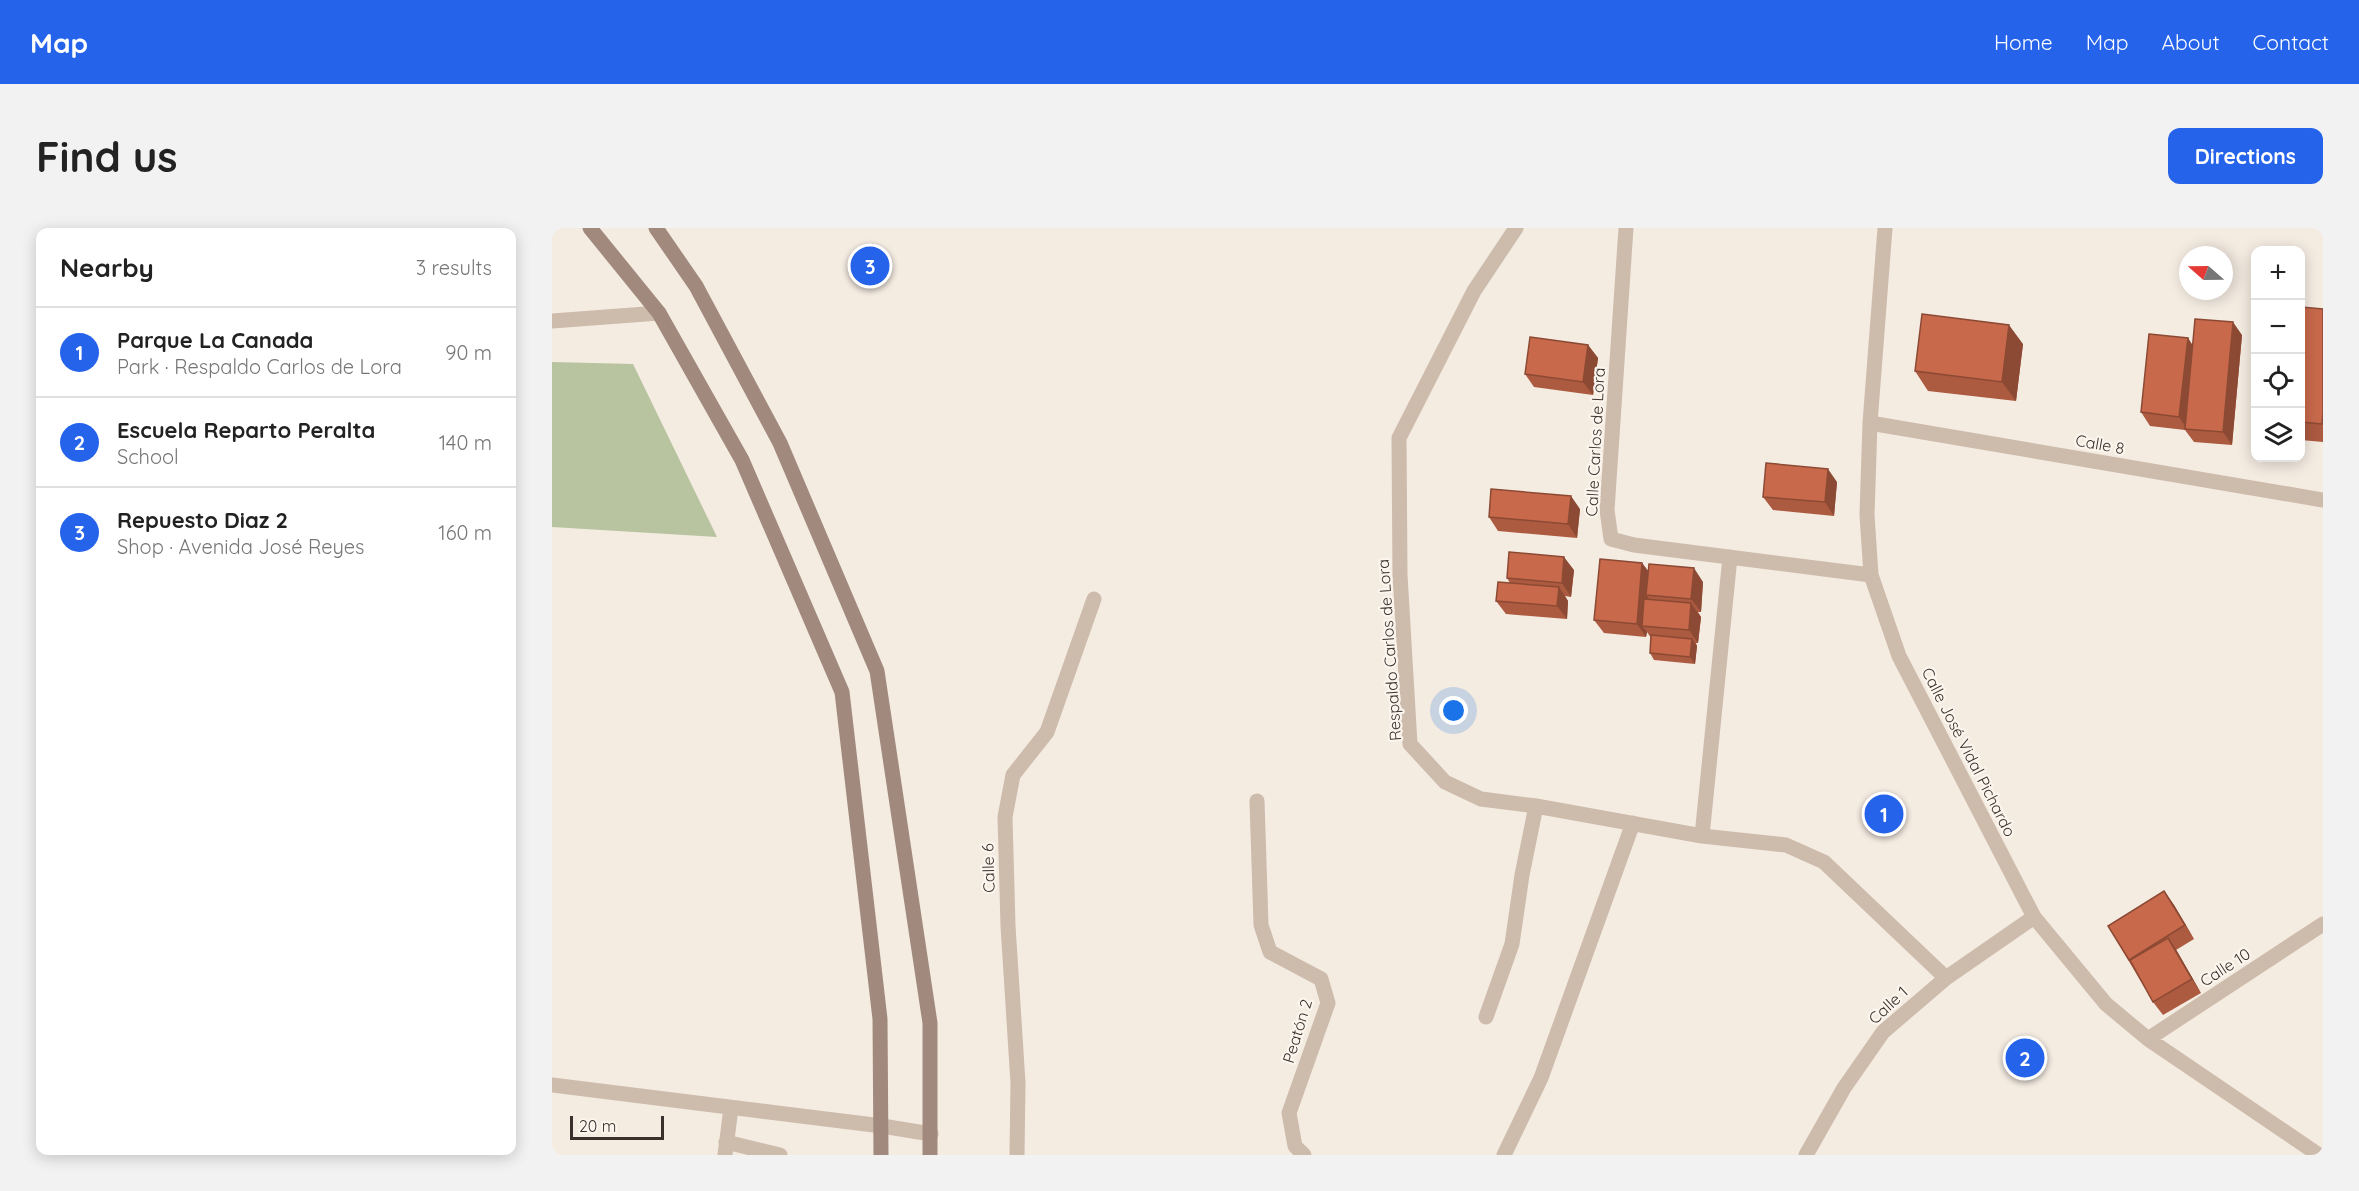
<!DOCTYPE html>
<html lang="en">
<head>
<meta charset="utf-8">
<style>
  :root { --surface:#fff; --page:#f2f2f2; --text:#222; --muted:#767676; --line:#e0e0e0; --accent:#2563eb }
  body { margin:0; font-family:Quicksand,sans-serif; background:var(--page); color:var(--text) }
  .controls { position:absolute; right:18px; top:18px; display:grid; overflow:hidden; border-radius:12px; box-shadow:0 3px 15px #0003 }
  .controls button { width:54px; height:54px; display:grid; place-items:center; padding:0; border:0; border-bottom:2px solid var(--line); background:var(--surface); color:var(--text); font:30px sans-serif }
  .compass { position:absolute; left:1627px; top:18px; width:54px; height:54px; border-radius:50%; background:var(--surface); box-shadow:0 3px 15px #0003; rotate:290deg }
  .scale { position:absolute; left:18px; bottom:15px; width:94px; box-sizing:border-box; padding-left:6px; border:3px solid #3b302b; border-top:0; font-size:16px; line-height:21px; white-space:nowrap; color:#3b302b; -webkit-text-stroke:4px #fbf5ee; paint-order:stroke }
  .you { position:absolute; left:902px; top:483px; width:21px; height:21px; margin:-15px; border:4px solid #fff; border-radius:50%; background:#1a73e8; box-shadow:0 0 0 9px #1a73e833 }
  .badge { display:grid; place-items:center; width:39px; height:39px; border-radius:50%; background:var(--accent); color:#fff; font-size:20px; font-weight:700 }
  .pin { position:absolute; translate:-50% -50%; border:3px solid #fff; box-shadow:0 2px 6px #0006 }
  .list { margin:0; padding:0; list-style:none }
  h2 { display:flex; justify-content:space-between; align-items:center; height:78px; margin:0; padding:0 24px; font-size:26px }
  h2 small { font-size:20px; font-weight:400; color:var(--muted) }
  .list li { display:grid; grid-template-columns:39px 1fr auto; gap:18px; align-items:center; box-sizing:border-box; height:90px; padding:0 24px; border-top:2px solid var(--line) }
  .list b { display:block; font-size:22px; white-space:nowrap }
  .list p { margin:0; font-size:20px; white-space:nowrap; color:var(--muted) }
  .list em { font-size:20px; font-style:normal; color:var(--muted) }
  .icon { flex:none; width:33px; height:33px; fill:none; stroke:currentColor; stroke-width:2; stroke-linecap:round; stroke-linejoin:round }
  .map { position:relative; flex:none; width:1771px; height:927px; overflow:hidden; border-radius:12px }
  header { display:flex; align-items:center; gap:36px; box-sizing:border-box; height:84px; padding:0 30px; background:var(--accent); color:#fff }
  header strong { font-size:28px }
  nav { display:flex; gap:33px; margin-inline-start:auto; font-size:21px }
  .intro { display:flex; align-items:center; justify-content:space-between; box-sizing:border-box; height:144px; padding:0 36px }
  h1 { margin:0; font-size:42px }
  .button { padding:15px 27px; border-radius:12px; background:var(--accent); color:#fff; font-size:21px; font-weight:700 }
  main { display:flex; gap:36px; padding:0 36px }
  aside { flex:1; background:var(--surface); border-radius:12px; box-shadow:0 3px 15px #0003 }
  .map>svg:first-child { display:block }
  .green { fill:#b8c4a0 }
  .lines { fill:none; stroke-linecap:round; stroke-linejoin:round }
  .lane { stroke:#cdbbac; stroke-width:15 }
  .street { stroke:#cdbbac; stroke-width:15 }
  .secondary { stroke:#a18a7d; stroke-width:15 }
  .wall { fill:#ac5a40 }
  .shaded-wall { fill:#8c4a34 }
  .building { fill:#c8694b; stroke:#8c4a34; stroke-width:1.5 }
  .labels { text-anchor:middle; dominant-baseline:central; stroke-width:4.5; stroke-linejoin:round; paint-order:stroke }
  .street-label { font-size:16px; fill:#3b302b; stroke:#fbf5ee }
</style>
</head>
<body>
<header>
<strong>Map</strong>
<nav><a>Home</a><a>Map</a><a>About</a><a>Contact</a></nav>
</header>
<div class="intro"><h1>Find us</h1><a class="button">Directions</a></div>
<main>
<aside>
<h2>Nearby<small>3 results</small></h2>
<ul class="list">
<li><span class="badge">1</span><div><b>Parque La Canada</b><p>Park · Respaldo Carlos de Lora</p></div><em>90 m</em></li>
<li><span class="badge">2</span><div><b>Escuela Reparto Peralta</b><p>School</p></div><em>140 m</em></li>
<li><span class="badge">3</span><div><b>Repuesto Diaz 2</b><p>Shop · Avenida José Reyes</p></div><em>160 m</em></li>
</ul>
</aside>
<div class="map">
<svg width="1771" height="927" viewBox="0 0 1771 927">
  <rect width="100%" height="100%" fill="#f4ebe1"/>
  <!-- green -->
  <path class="green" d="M0 134 81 136 165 309 0 299Z"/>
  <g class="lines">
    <!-- lane -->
    <path class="lane" d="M0 857 330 898 379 906
      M174 914 228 927
      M173 927 179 880"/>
    <!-- street -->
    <path class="street" d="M964 0 922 63 847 210 848 347 858 516 893 554 929 571 984 578 1150 608 1234 617 1272 634 1394 750
      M1074 0 1055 282 1059 311 1082 317 1319 347
      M1333 0 1318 195 1315 287 1319 347 1347 428 1482 689 1554 776 1596 811 1767 927
      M0 93 107 85
      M1318 195 1771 272
      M705 573 709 697 718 724 769 751 776 775 737 885 743 918 752 927
      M1150 608 1178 329
      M934 789 960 716 970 647 984 578
      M1596 811 1771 696
      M465 927 466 855 456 698 453 589 461 547 495 504 542 371
      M952 927 989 850 1081 595
      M1254 927 1292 860 1331 804 1394 750 1482 689"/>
    <!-- secondary -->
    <path class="secondary" d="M38 0 107 85 190 232 290 464 328 791 329 927
      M104 0 144 58 228 215 325 443 378 795V927"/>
  </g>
  <!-- wall -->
  <path class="wall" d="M1749 79 1771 81V214L1749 212Z
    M1690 107 1680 217 1642 214 1633 202 1598 198 1589 184 1636 110 1640 117Z
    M1471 116 1464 173 1376 163 1363 143Z
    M1036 117 1046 130 1041 167 982 159 973 146Z
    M1285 254 1282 288 1221 282 1211 269Z
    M1028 281 1025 310 946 303 937 289Z
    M1090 335 1096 343 1151 354 1149 384H1146L1149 389 1146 415H1144L1145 418 1143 436 1102 432 1098 425 1099 410 1095 404 1094 409 1052 405 1042 392Z
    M1022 342 1019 369 1013 368 1016 373 1015 391 954 386 944 373 958 355 955 350Z
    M1612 663 1622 677 1642 711 1624 722 1649 765 1611 787 1601 774 1556 698Z"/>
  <!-- shaded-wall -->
  <path class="shaded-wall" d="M1681 94 1690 107 1680 217 1671 204Z
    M1457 97 1471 116 1464 173 1450 154Z
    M1636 110 1645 124 1636 202 1627 189Z
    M1036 117 1046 130 1041 167 1031 154Z
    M1276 241 1285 254 1282 288 1273 274Z
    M1019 268 1028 281 1025 310 1016 296Z
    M1012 329 1022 342 1019 369 1010 355Z
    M1090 335 1100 348 1094 367 1098 372 1090 398 1095 404 1094 409 1085 396Z
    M1142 340 1151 354 1149 384 1139 371Z
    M1007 359 1016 373 1015 391 1005 378Z
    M1139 375 1149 389 1146 415 1137 402Z
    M1140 411 1145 418 1143 436 1138 429Z
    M1612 663 1622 677 1642 711 1633 697Z
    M1616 710 1625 723 1649 765 1640 751Z"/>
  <!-- building -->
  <path class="building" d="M1749 79 1771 81V185L1770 196 1749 194Z
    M1370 86 1457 97 1450 154 1363 143Z
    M1643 91 1681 94 1671 204 1633 201Z
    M1597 106 1636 110 1627 189 1589 184Z
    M978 109 1036 117 1031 154 973 146Z
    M1214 235 1276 241 1273 274 1211 269Z
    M939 261 1019 268 1016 296 937 289Z
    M957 324 1012 329 1010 355 955 350Z
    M1048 331 1090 335 1085 396 1042 392Z
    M1097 336 1142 340 1139 371 1094 367Z
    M946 354 1007 359 1005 378 944 373Z
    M1092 371 1139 375 1137 402 1090 398Z
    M1099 407 1140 411 1138 429 1098 425Z
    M1612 663 1633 697 1577 732 1556 698Z
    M1616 710 1640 751 1601 774 1578 732Z"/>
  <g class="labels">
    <!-- street labels -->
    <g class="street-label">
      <text transform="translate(1043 214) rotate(-87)">Calle Carlos de Lora</text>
      <text transform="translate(1548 216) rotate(10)">Calle 8</text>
      <text transform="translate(837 422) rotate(-94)">Respaldo Carlos de Lora</text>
      <text transform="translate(1417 524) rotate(63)">Calle José Vidal Pichardo</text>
      <text transform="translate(436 640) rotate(-92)">Calle 6</text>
      <text transform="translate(1673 739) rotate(-33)">Calle 10</text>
      <text transform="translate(1336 777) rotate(-43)">Calle 1</text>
      <text transform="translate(745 803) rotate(-73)">Peatón 2</text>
    </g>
  </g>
</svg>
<div class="controls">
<button>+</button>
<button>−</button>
<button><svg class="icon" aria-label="locate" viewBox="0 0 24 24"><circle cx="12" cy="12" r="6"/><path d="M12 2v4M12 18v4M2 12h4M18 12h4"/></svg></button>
<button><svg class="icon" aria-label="layers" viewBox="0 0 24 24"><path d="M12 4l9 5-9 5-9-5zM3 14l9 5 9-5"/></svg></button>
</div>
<svg class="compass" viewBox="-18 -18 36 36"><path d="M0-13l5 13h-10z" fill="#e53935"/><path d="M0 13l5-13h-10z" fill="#767676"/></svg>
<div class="scale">20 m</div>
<div class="you"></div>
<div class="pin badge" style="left:1332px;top:586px">1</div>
<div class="pin badge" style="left:1473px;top:830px">2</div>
<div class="pin badge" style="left:318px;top:38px">3</div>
</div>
</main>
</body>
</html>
